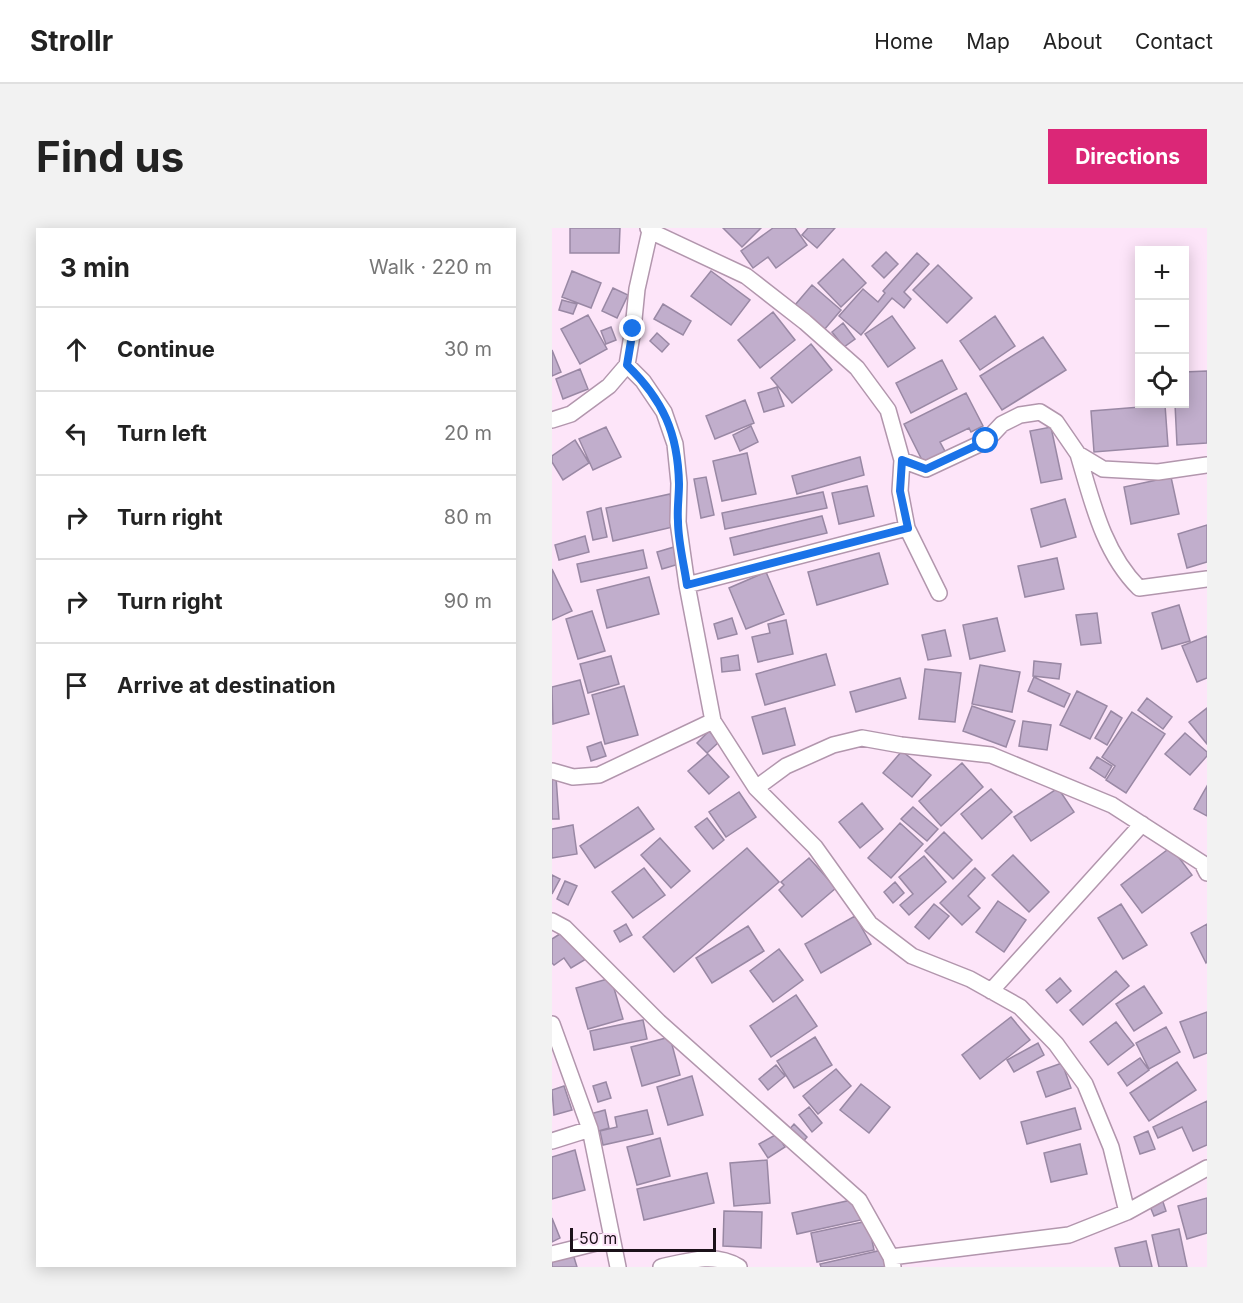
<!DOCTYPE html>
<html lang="en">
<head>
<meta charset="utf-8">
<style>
  :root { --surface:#fff; --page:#f2f2f2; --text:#222; --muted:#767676; --line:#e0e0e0; --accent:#db2777 }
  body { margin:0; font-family:Inter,sans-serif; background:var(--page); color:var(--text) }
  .controls { position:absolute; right:18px; top:18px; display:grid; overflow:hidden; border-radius:0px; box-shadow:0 3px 15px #0003 }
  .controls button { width:54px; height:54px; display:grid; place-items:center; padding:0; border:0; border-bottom:2px solid var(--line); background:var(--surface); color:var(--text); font:30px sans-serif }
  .scale { position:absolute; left:18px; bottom:15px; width:146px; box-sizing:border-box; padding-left:6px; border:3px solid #1b1119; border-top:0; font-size:16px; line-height:21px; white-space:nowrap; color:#1b1119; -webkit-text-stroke:4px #fde5f9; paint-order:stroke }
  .stop { position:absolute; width:18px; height:18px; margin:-14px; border:4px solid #1a73e8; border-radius:50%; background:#fff }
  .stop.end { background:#1a73e8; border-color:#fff; box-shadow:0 2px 6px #0008 }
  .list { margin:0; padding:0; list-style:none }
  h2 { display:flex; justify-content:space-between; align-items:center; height:78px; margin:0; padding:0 24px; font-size:26px }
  h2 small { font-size:20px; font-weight:400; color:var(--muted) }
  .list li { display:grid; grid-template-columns:39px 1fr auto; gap:18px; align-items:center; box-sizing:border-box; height:84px; padding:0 24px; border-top:2px solid var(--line) }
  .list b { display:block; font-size:22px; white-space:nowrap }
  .list em { font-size:20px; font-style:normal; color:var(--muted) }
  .icon { flex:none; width:33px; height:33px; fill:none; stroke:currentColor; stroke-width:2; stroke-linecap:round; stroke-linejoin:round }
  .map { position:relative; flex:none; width:655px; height:1039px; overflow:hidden; border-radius:0px }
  header { display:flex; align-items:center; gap:36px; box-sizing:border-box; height:84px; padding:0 30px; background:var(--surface); border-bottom:2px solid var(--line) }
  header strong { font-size:28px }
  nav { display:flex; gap:33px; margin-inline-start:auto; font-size:21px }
  .intro { display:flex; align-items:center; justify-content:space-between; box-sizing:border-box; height:144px; padding:0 36px }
  h1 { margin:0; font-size:42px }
  .button { padding:15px 27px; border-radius:0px; background:var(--accent); color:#fff; font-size:21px; font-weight:700 }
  main { display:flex; gap:36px; padding:0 36px }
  aside { flex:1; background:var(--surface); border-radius:0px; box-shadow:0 3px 15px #0003 }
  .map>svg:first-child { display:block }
  .building { fill:#c1aecc; stroke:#9988a4; stroke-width:1.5 }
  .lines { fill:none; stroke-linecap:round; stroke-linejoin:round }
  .minor-casing { stroke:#b296ad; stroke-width:18 }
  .minor { stroke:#fff; stroke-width:15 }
  .route { stroke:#1a73e8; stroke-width:8 }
</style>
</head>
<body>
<header>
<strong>Strollr</strong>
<nav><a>Home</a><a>Map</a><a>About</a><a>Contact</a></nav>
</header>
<div class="intro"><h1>Find us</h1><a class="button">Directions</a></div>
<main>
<aside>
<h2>3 min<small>Walk · 220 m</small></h2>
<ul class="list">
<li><svg class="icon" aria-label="ahead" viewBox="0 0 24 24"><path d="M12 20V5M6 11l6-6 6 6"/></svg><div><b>Continue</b></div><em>30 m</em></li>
<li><svg class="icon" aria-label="left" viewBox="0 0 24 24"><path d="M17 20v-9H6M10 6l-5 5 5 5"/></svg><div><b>Turn left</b></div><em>20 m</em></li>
<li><svg class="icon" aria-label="right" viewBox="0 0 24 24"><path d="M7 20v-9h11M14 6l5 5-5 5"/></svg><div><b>Turn right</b></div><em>80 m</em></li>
<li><svg class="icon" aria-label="right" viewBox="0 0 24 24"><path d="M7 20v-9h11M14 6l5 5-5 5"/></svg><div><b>Turn right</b></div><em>90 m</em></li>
<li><svg class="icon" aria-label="arrive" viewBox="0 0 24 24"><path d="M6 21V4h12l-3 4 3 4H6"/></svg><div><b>Arrive at destination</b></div></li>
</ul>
</aside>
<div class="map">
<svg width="655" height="1039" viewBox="0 0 655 1039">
  <rect width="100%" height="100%" fill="#fde5f9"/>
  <!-- building -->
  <path class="building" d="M18 0H68L67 25H18Z
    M171 0H209L190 19Z
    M221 0H243L255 17 224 40 216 29 201 40 189 23Z
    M256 0H283L265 20 250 7Z
    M334 24 346 36 332 50 320 38Z
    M365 25 377 36 352 64 359 71 352 80 340 70 309 107 287 88 311 61 326 74 333 65 331 63Z
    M291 31 314 55 289 79 266 55Z
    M386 37 420 70 395 95 361 62Z
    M20 43 49 55 39 80 10 69Z
    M159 43 198 72 179 97 139 68Z
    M260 57 289 82 272 102 243 77Z
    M61 60 76 67 65 90 50 83Z
    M10 72 25 76 21 86 7 82Z
    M111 76 139 93 131 107 102 91Z
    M221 84 243 112 208 140 186 112Z
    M36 87 55 121 28 136 9 101Z
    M340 88 363 120 336 139 313 106Z
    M443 88 463 118 428 142 408 113Z
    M291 95 303 111 292 119 280 104Z
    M59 99 64 112 54 116 49 103Z
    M105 105 117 116 110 124 98 113Z
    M491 109 514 142 450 182 428 148Z
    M259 116 280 142 240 175 219 150Z
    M0 122 9 144 0 148Z
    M390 132 405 161 359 185 344 155Z
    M28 141 36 161 11 171 4 151Z
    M655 143V215L625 217 623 176H632V144Z
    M225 159 232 178 212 184 206 165Z
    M414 165 431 198 419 204 417 200 388 214 395 227 373 238 352 196Z
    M193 172 202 195 163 211 154 188Z
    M613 177 616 218 542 224 539 183Z
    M199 198 206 214 188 223 181 207Z
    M54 199 69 229 41 242 27 211Z
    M499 199 510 251 489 255 478 203Z
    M23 212 37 235 11 252 0 234V228Z
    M195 225 204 266 170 273 161 233Z
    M308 229 312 247 245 266 240 248Z
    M154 249 162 287 149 290 142 251Z
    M619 249 627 286 579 296 572 259Z
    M315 258 322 288 287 296 280 265Z
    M271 264 275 280 173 301 170 285Z
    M118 266 125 298 61 313 54 280Z
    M513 271 524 309 489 319 479 281Z
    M49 280 55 309 41 312 35 284Z
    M270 288 275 305 182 327 178 310Z
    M655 297V334L635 340 626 306Z
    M33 308 37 324 7 332 3 317Z
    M122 319 127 336 110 341 105 324Z
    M91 322 95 340 29 354 25 336Z
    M327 325 336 356 265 377 256 344Z
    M505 330 512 361 473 369 466 338Z
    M0 341 20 383 0 392Z
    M214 344 232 386 194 401 177 360Z
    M97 349 107 386 55 400 45 362Z
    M627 377 638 413 610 421 600 385Z
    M40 383 53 423 26 431 14 391Z
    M545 385 549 415 529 417 524 387Z
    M180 390 185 406 166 411 162 396Z
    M445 390 453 423 418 431 411 397Z
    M234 392 241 426 206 434 200 409 218 405 216 396Z
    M393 402 399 428 376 432 370 407Z
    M655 408V450L645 454 630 418Z
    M274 426 283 457 213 477 204 446Z
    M186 427 188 442 170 444 169 430Z
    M59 428 67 456 36 465 28 436Z
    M482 433 509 436 507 451 481 448Z
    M428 437 468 444 460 484 420 476Z
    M373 441 409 445 403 494 367 491Z
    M482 449 518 466 512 479 476 463Z
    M348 450 354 470 304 484 298 464Z
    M28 452 37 486 1 496 0 459Z
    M72 458 86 507 53 516 40 467Z
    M525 463 555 478 538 511 508 497Z
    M595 470 620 489 611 501 586 482Z
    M420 478 463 493 454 519 411 503Z
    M233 480 243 517 211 526 200 489Z
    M655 480V516L637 494Z
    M559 483 570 490 555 517 543 510Z
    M580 484 613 506 574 565 554 552 563 538 550 529Z
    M471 493 499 497 495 522 467 518Z
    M157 503 167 514 155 525 145 515Z
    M633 505 655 524V528L638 547 613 526Z
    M49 514 54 528 39 533 35 519Z
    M350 523 379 547 360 569 331 545Z
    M156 526 177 549 157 566 136 543Z
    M545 529 560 538 553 550 538 540Z
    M410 535 431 559 389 598 367 573Z
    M0 549H4L7 591H0Z
    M655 558V588L642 581Z
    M506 560 522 584 479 613 462 589Z
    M439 561 460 584 430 611 409 586Z
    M187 564 204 589 174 609 157 584Z
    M310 575 331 601 308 620 287 594Z
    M86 579 102 601 43 640 28 618Z
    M361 579 386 601 375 613 349 591Z
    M155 590 172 612 161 621 143 599Z
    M348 595 371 616 339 650 316 630Z
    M21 597 25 626 0 630V601Z
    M392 604 420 632 401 651 373 623Z
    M108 610 138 643 119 660 89 627Z
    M619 619 640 647 590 685 569 657Z
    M195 620 227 654 122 744 91 709Z
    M461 627 497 664 477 684 440 647Z
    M372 628 394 654 357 687 348 677 361 666 347 649Z
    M257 630 284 660 250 689 227 662 232 657 229 654Z
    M92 640 113 667 81 690 60 664Z
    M423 640 433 650 416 668 428 680 410 697 388 675Z
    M0 647 8 651 0 666Z
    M13 653 25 658 16 677 5 671Z
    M343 654 352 665 341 675 332 664Z
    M446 673 474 692 452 724 424 704Z
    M382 676 397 688 377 711 363 699Z
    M569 676 595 717 571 731 546 690Z
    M303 688 319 716 269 745 253 716Z
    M74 696 80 707 68 714 62 703Z
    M655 696V734L654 735 639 705Z
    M196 698 212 723 160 755 144 730Z
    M14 702 34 731 19 740 12 730 2 737 0 735V711Z
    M227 721 251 752 221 774 198 743Z
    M564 743 577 758 531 797 518 782Z
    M59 750 71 791 36 801 24 760Z
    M508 750 519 763 505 775 494 762Z
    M592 758 610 785 582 803 564 776Z
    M244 767 265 798 219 829 198 798Z
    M655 784V825L642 830 628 794Z
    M459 789 478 812 428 851 410 827Z
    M91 792 95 811 42 822 38 803Z
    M564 794 582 817 556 837 538 814Z
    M614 799 628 824 597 841 584 815Z
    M118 809 128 847 90 858 79 819Z
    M263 809 280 837 242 860 225 833Z
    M486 815 492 827 462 844 455 832Z
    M588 830 597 842 575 858 566 845Z
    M625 834 644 862 597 893 578 865Z
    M510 835 519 860 494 869 485 844Z
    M224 837 233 848 216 862 207 851Z
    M284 841 299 858 266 886 251 868Z
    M140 848 151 887 116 897 105 859Z
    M54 854 59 870 46 874 41 858Z
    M309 856 338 879 317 905 288 882Z
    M12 858 20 882 2 887 0 862Z
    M655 873V917L641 923 630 899 606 910 601 899Z
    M257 879 270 895 260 904 247 887Z
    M523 880 529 901 475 916 469 894Z
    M53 882 57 900 43 904 38 886Z
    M95 882 101 906 51 917 48 903 65 899 63 889Z
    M242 896 255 909 249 916 235 904Z
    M596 903 603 921 588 926 582 909Z
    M225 906 233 919 216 930 207 916Z
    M108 910 118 948 85 957 75 919Z
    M528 916 535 946 499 954 492 925Z
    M23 922 33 962 0 971V929Z
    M215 932 218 975 182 978 178 935Z
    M155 945 162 975 92 992 85 961Z
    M655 970V1005L635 1011 626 978Z
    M304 971 309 992 245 1006 240 985Z
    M610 971 614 983 602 988 597 976Z
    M172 983 210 984 209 1020 171 1018Z
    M0 990 8 1010 0 1014Z
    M316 993 322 1022 265 1034 259 1005Z
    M627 1001 635 1039H607L600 1007Z
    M594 1013 600 1039H568L563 1020Z
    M330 1022 334 1039H269L268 1036Z
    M21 1026 25 1039H0V1031Z"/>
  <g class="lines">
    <defs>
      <path id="minor" d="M98 3 194 48 253 94 305 140 336 182 350 232 348 263 355 300 387 365
        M75 137 91 153 112 184 123 216 127 255 126 294 135 357 161 493 204 560 263 619 318 696 360 728 418 751 468 779 504 816 533 856 559 919 575 984
        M0 192 19 186 57 158 75 137 81 101 85 61 98 3 96 0
        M526 226C540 273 551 324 587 360L655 351
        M350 232 374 241 434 213 450 196 468 187 488 184 504 194 526 226 551 241 606 244 655 237
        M135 357 355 300
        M0 543 21 549 47 547 161 493
        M204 560 234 538 281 517 310 510 349 517 439 527 560 577 650 635 655 645
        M0 693 13 700 107 794 307 972 339 1029 341 1039
        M439 763 590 596
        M0 796 38 901 66 1039
        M0 913 38 901
        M0 1026 60 1011
        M339 1029 517 1007 575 984 655 940
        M109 1039C135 1033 163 1024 187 1039"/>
    </defs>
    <!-- minor casing -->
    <use href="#minor" class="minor-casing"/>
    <!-- minor -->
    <use href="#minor" class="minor"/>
  </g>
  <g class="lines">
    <!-- route -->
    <path class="route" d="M81 101 75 137C111 172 126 205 127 256 127 268 125 281 126 293 126 314 132 336 135 357L356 300 348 263 350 232 374 241 434 213"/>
  </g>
</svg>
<div class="controls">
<button>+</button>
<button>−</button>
<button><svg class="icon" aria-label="locate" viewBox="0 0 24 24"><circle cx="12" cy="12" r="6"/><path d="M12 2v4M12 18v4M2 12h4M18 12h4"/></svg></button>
</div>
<div class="scale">50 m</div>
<div class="stop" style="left:434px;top:213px"></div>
<div class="stop end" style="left:81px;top:101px"></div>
</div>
</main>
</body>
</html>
